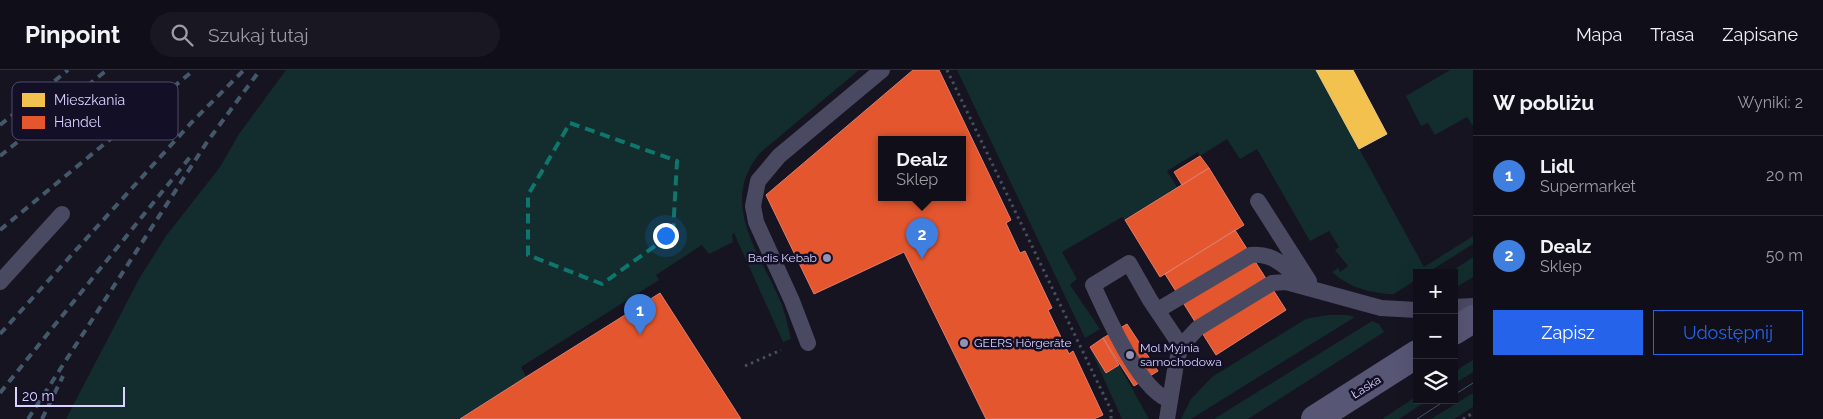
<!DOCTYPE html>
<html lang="pl">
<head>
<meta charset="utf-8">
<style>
  :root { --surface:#100f19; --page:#191822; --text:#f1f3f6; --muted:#9c9ca2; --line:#302f38; --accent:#2563eb }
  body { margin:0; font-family:Raleway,sans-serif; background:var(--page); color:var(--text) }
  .controls { position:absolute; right:15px; bottom:15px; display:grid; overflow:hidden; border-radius:0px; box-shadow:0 5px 20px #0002 }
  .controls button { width:45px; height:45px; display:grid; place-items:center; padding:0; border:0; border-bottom:1px solid var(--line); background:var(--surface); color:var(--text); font:25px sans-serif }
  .scale { position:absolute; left:15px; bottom:12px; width:110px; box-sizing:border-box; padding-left:5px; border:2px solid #d9d4ff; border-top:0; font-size:14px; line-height:18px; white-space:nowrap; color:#d9d4ff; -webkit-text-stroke:4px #130f26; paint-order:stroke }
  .you { position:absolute; left:665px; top:165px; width:18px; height:18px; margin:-12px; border:4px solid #fff; border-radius:50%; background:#1a73e8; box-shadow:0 0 0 8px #1a73e833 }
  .badge { display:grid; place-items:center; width:32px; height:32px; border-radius:50%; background:var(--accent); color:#fff; font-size:16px; font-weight:700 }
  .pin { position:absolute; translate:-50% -41px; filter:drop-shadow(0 1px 2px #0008) }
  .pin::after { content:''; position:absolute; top:26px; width:18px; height:15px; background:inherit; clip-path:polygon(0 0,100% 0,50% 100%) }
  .popup { position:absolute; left:878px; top:66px; width:88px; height:65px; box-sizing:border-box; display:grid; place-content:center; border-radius:0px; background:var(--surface); filter:drop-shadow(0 1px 4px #0005); font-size:16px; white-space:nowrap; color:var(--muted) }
  .popup b { font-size:19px; color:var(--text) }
  .popup::after { content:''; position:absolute; left:50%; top:100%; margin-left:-10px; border:10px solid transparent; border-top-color:var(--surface) }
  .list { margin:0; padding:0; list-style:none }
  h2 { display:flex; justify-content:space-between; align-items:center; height:65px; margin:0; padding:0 20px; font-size:21px }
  h2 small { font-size:16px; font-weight:400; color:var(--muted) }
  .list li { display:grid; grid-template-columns:32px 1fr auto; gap:15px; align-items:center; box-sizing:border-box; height:80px; padding:0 20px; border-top:1px solid var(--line) }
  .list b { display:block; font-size:19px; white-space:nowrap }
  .list p { margin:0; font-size:16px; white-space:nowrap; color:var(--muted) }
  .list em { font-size:16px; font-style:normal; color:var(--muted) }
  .actions { display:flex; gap:10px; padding:15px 20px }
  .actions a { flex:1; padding:11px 0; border:1px solid var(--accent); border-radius:0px; text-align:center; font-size:18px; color:var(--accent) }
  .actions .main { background:var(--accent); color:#fff }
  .icon { flex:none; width:28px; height:28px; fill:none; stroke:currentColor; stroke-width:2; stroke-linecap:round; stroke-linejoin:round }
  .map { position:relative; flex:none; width:1473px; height:349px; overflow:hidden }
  header { display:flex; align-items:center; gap:30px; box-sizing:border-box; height:70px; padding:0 25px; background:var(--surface); border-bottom:1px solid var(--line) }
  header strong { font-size:24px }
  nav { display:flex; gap:28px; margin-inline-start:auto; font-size:18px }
  .search { width:350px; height:45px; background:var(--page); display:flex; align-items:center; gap:12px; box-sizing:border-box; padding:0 18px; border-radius:28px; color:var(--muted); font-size:19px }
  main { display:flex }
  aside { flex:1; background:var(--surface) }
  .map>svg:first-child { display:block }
  .green { fill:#132c2d }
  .homes { fill:#f2c14e; stroke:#eac783 }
  .shops { fill:#e4572e; stroke:#e17c6d; fill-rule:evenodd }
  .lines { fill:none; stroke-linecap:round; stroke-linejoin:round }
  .path { stroke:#44505f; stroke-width:3; stroke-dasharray:2.5 4; stroke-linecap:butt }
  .service { stroke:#4a4962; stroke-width:16 }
  .secondary { stroke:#575674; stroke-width:28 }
  .tram { stroke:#43596b; stroke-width:1 }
  .rail { stroke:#43596b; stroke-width:4; stroke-dasharray:8 6; stroke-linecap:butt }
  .marked { fill:none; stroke:#0f766e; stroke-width:4; stroke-dasharray:10 6; stroke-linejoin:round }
  .poi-dot { fill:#9591b1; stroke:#130f26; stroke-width:2 }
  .labels { text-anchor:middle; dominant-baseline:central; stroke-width:5; stroke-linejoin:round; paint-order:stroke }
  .poi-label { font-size:12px; fill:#d9d4ff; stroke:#130f26; text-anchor:start }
  .street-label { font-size:12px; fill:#d9d4ff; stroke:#130f26 }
  .key { fill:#130f26; stroke:#4e4a67; stroke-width:1 }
  .key-label { font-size:14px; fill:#d9d4ff }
</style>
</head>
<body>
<header>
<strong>Pinpoint</strong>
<div class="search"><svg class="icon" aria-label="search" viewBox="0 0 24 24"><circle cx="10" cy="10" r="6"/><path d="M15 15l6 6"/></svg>Szukaj tutaj</div>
<nav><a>Mapa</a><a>Trasa</a><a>Zapisane</a></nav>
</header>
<main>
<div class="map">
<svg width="1473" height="349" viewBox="0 0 1473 349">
  <rect width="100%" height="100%" fill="#161421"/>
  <!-- green -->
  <path class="green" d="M286 0H859L760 83C717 135 762 185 782 235 786 246 788 258 791 269L783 272 734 163 732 165 733 172 709 184 702 175 656 205 659 210 521 297 526 307 460 349H66L139 209 166 166 220 97 239 64Z
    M957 0H1316L1424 197 1473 166V174L1427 203H1417V209L1394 224H1387L1368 221 1353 216 1339 208 1332 202 1338 198 1340 202 1348 196 1335 180 1339 177 1329 161 1310 171 1257 79 1240 89 1227 69 1200 86 1198 82 1167 101 1177 117 1125 150 1122 147 1062 182 1077 209 1070 215 1100 259 1085 268Z
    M1450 0H1473V56L1467 47 1435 65 1428 53 1421 56 1406 26Z
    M1473 187V207L1460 215 1454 217V203H1449Z
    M1328 245H1347L1355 247 1191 349H1181L1191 329 1212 307 1304 250 1310 248Z
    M1372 251 1379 254 1384 262 1248 349H1214Z
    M1090 278 1106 303 1119 295 1149 349H1122Z
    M1473 290V302L1454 314V302Z
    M1473 323V337L1454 349H1431Z
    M1417 326V330H1428L1399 349H1382Z"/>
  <!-- homes -->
  <path class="homes" d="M1316 0H1353L1387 64 1359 79Z"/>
  <!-- shops -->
  <path class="shops" d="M913 0H939L1011 150 1006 153 1020 183 1025 181 1052 238 1048 240 1069 284 1073 281 1103 345 1094 349H986L904 182 814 224 766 125ZM882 70H962V128H882Z
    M1200 86 1209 98 1182 115 1174 102Z
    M1209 98 1244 155 1160 207 1125 150Z
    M1235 160 1286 240 1216 285 1165 204Z
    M660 223 741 349H460L526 307Z
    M1127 254 1158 301 1134 316 1103 268Z
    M1103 268 1119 295 1106 303 1090 277Z"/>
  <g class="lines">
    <!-- path -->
    <path class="path" d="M947 0 1111 340V349
      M745 296 781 280
      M1463 349 1473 343"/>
    <!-- service -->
    <path class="service" d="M1258 131 1309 211
      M0 212 62 144
      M1454 237 1473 236
      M1158 240 1251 185C1277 182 1288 202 1308 215
      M808 273 792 231 756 152 753 136 758 111 779 86 882 0
      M1170 330C1140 322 1106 243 1093 215L1129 193 1150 230 1181 276
      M1167 349 1176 294 1181 276 1198 258 1272 213 1286 212 1381 238 1417 240"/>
    <!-- secondary -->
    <path class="secondary" d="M1454 261 1473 249
      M1315 349 1417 284"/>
    <!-- tram -->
    <path class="tram" d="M1454 325 1473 313
      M1417 349 1446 330"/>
    <!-- rail -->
    <path class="rail" d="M0 55 68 0
      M0 86 107 0
      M0 160 194 0
      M0 264 191 53 244 0
      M0 323 191 86
      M28 349 207 72 260 0
      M42 349 63 306"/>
  </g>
  <!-- marked area -->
  <path class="marked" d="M570 53 677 91 673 163 602 214 528 185V125Z"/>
  <!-- markers -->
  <g class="poi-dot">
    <circle cx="827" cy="188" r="5"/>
    <circle cx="964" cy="273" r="5"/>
    <circle cx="1130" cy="285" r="5"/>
  </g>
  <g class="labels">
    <!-- poi labels -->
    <g class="poi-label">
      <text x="817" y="188" text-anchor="end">Badis Kebab</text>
      <text x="974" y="273">GEERS Hörgeräte</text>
      <text x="1140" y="278">Mol Myjnia<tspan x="1140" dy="14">samochodowa</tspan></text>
    </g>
    <!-- street labels -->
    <g class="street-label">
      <text transform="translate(1366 317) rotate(-32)">Łaska</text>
    </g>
  </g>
  <!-- legend -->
  <rect x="12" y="12" width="166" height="58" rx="8" class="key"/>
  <rect x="22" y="23" width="23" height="14" fill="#f2c14e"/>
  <rect x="22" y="46" width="23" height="13" fill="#e4572e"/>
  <g class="key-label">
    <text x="54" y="35">Mieszkania</text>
    <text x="54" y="57">Handel</text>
  </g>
</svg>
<div class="controls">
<button>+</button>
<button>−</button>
<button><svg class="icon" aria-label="layers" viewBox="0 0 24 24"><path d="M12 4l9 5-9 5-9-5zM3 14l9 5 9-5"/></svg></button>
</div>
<div class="scale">20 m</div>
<div class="you"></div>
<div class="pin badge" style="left:640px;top:265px;background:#3f7fe0">1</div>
<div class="pin badge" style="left:922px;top:189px;background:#3f7fe0">2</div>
<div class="popup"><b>Dealz</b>Sklep</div>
</div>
<aside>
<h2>W pobliżu<small>Wyniki: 2</small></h2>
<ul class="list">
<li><span class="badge" style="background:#3f7fe0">1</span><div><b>Lidl</b><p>Supermarket</p></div><em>20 m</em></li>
<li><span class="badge" style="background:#3f7fe0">2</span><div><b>Dealz</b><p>Sklep</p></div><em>50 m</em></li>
</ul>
<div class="actions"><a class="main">Zapisz</a><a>Udostępnij</a></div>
</aside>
</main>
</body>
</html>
